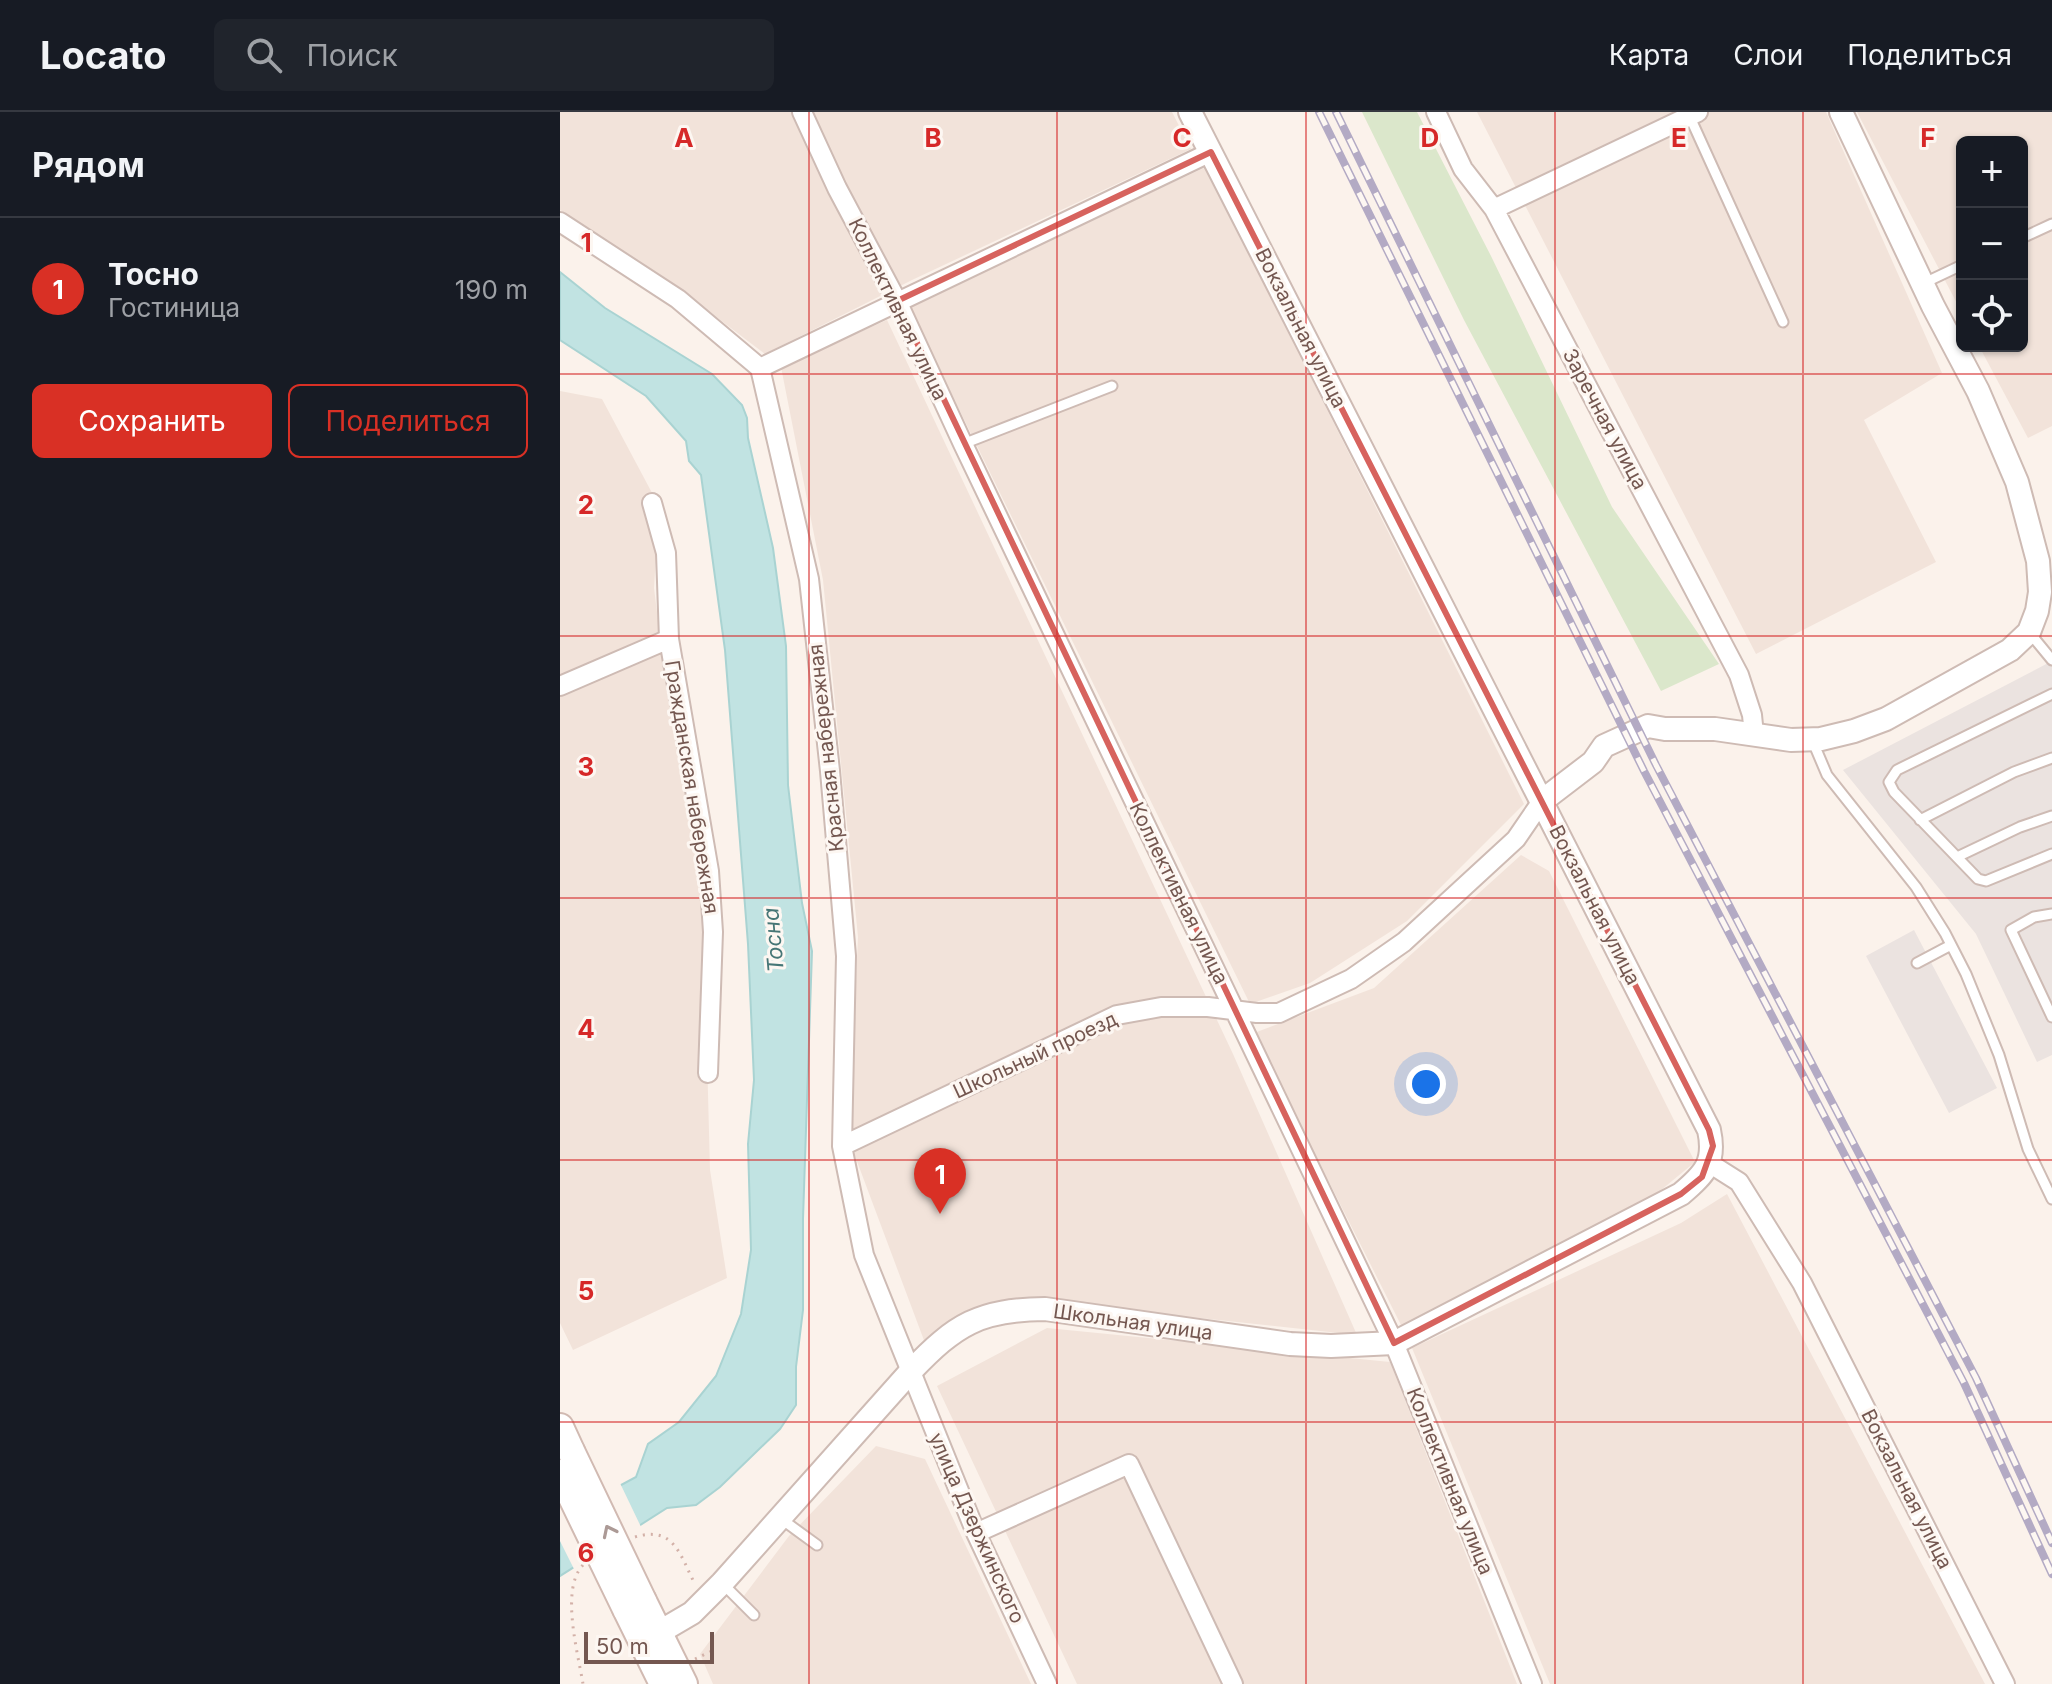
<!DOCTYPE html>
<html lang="ru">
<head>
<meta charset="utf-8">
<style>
  :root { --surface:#171b24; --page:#20242c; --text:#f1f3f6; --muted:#9ea1a6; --line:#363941; --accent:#d93025 }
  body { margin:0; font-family:Inter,sans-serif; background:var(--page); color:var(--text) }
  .controls { position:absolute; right:24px; top:24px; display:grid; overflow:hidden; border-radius:12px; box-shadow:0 2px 6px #0004 }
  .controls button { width:72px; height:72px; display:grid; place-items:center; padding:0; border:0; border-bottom:2px solid var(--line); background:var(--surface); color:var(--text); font:40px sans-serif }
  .scale { position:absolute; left:24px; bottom:20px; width:130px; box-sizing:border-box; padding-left:8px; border:4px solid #745750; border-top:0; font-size:22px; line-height:28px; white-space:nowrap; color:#745750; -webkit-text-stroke:6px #fdf7f2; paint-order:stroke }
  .you { position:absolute; left:866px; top:972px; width:28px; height:28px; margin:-20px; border:6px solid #fff; border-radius:50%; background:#1a73e8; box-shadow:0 0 0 12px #1a73e833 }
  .badge { display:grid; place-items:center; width:52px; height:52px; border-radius:50%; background:var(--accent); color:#fff; font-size:26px; font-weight:700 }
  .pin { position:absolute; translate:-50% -66px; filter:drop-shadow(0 2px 4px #0008) }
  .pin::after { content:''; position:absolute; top:42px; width:28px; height:24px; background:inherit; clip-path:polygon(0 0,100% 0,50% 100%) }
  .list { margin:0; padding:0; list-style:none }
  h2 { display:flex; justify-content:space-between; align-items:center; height:104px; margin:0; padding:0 32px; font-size:34px }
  h2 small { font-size:26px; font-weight:400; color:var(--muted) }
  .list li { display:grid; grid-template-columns:52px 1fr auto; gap:24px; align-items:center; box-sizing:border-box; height:144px; padding:0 32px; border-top:2px solid var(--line) }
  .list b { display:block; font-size:30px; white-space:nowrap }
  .list p { margin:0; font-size:26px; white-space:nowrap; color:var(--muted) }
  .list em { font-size:26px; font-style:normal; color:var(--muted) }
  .actions { display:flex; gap:16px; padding:24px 32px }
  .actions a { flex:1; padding:18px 0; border:2px solid var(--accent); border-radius:12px; text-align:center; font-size:28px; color:var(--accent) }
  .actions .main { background:var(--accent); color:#fff }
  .icon { flex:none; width:44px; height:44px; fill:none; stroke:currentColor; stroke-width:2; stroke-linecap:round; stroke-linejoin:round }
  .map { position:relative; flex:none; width:1492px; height:1572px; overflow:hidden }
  header { display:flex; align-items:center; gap:48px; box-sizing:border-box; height:112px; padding:0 40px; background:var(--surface); border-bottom:2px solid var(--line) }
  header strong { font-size:38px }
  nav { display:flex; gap:44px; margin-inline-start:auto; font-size:28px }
  .search { width:560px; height:72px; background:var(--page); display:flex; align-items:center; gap:20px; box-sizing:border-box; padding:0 28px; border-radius:12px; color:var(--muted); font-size:30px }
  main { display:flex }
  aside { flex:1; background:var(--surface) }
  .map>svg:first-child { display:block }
  .residential { fill:#f2e3da }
  .industrial { fill:#ebe3e0 }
  .green { fill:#dbe7cb }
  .water { fill:#c1e3e2; stroke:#a9d3d2; stroke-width:2 }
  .pier { fill:#fbf2eb }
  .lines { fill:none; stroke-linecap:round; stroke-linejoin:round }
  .service-casing { stroke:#cebbb4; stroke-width:13 }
  .minor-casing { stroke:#cebbb4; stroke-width:22 }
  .tertiary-casing { stroke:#cebbb4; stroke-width:26 }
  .secondary-casing { stroke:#d1bab2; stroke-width:30 }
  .path { stroke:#d3b1a8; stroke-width:3; stroke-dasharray:2 6; stroke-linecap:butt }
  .service { stroke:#fff; stroke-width:9 }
  .minor { stroke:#fff; stroke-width:18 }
  .tertiary { stroke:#fff; stroke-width:22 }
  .secondary { stroke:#fff; stroke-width:26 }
  .rail-casing { stroke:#b3aac4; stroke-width:8 }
  .rail { stroke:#fdf7f2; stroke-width:5; stroke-dasharray:15; stroke-linecap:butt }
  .secondary-bridge-casing { stroke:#d1bab2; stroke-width:30; stroke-linecap:butt }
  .secondary-bridge { stroke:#fff; stroke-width:26 }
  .oneway { stroke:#ac9a96 }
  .marked { fill:none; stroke:#d7635e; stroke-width:6; stroke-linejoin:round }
  .grid { fill:none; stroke:#d62828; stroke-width:2; stroke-opacity:0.55 }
  .labels { text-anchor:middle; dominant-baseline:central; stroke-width:6; stroke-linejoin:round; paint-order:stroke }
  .street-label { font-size:20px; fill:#745750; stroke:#fdf7f2 }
  .water-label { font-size:22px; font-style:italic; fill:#467676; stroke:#fdf7f2 }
  .grid-label { font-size:26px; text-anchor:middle; font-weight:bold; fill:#d62828; stroke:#fdf7f2; stroke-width:6; stroke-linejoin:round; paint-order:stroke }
</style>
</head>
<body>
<header>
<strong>Locato</strong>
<div class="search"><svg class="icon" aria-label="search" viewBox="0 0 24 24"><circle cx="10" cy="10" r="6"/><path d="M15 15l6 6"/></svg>Поиск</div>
<nav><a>Карта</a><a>Слои</a><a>Поделиться</a></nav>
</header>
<main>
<aside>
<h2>Рядом<small></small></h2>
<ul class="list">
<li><span class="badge">1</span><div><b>Тосно</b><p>Гостиница</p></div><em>190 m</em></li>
</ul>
<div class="actions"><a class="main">Сохранить</a><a>Поделиться</a></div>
</aside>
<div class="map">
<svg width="1492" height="1572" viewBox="0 0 1492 1572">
  <rect width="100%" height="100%" fill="#fbf2eb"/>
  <!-- residential -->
  <path class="residential" d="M0 0H612L631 37 352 168 205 242 105 166 0 98Z
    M917 0H1266L1382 261 1304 308 1376 450 1196 542Z
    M1297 0H1492V314L1468 326 1419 234H1462V30H1402V201Z
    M646 55 964 692 847 809 750 871 690 892 348 193Z
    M327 208 673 942 797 1223 491 1190 365 1231 289 1028 298 825 263 468 221 255Z
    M0 279 42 287 99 394 94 476 105 565 143 790 150 1058 167 1166 13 1238 0 1211Z
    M961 743 989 759 1135 1050 1078 1097 842 1215 694 921 814 876Z
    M1167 1082 1425 1572H990L852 1236 1121 1111Z
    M487 1216 830 1250 957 1572H517L377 1274Z
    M316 1334 365 1347 471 1572H153L140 1542 229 1424Z"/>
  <!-- industrial -->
  <path class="industrial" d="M1492 549V943L1477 950 1416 822 1283 658Z
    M1354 818 1437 976 1389 1001 1306 844Z"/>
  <!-- green -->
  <path class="green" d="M802 0H857L931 144 1052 395 1159 552 1101 579 904 208Z"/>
  <!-- water -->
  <path class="water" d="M0 160 45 196 152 262 182 293 187 306 188 326 213 436 226 534 228 673 242 791 252 839 243 1107V1198L236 1255V1293L220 1317 160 1375 136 1393 107 1396 0 1464V1406L76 1365 88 1332 119 1310 156 1264 181 1202 191 1138 188 1032 194 968 188 832 165 538 141 363 129 349 126 329 86 284 0 228Z"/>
  <!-- pier -->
  <path class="pier" d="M59 1369 82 1417 15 1459 0 1429V1401Z"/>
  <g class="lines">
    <defs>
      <path id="service" d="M1129 3 1223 210
        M1462 126 1492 112
        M1362 172 1402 153
        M403 332 552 274
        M1469 520 1492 548
        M1492 582 1337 658 1329 670 1334 680 1418 767 1426 769 1492 742
        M1253 630 1267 663 1356 775 1385 821 1406 862 1439 943 1468 1037 1492 1087
        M1360 708 1454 660 1492 646
        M1397 745 1460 715 1492 704
        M1492 802 1474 805 1451 818 1492 905
        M1357 851 1391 833
        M220 1406 257 1433
        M162 1471 194 1503"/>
      <path id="minor" d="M242 0 277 76 337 189 403 332 834 1231 972 1572
        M876 0 903 57 934 97 1179 563 1192 603 1194 623
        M934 97 1138 0
        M0 110 118 187 200 256 249 467 270 659 286 844 282 1034 304 1143 416 1421 487 1572
        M200 256 651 40
        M92 391 106 441 109 527 149 759 153 820 148 961
        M0 574 109 527
        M282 1034 557 903 601 895H648L697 901H719L791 867 844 830 956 727 982 689
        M1149 1051 1179 1070 1242 1171 1445 1572
        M416 1421 569 1352 673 1572"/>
      <path id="tertiary" d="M982 689 1033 650 1044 634 1088 614 1105 617H1155L1231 628 1261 627 1294 619 1326 607 1450 538 1469 520 1477 499 1480 480 1478 449 1457 370 1418 279 1373 194 1281 0
        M86 1528 132 1501 162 1471 351 1259C396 1212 419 1198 485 1197L730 1232 771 1234 834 1231 1121 1082C1145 1062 1156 1050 1149 1018L630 0"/>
      <path id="secondary" d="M0 1315 11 1339
        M83 1489 124 1572
        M66 1497 103 1572"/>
    </defs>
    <!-- service casing -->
    <use href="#service" class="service-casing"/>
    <!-- minor casing -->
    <use href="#minor" class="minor-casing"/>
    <!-- tertiary casing -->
    <use href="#tertiary" class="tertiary-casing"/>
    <!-- secondary casing -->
    <use href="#secondary" class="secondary-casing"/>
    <!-- path -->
    <path class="path" d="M75 1425C115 1413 120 1444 135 1472
      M23 1453C0 1477 18 1541 23 1572
      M135 1547 154 1538"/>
    <!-- service -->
    <use href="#service" class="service"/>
    <!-- minor -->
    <use href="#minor" class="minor"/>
    <!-- tertiary -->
    <use href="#tertiary" class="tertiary"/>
    <!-- secondary -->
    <use href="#secondary" class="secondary"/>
    <defs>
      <path id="rail" d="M759 0 1084 659 1404 1271 1492 1462
        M776 0 1096 653 1416 1266 1492 1431"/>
    </defs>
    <!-- rail casing -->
    <use href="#rail" class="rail-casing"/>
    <!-- rail -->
    <use href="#rail" class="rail"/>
    <defs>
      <path id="secondary-bridge" d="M11 1339 83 1489
        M0 1361 66 1497"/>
    </defs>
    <!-- secondary-bridge casing -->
    <use href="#secondary-bridge" class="secondary-bridge-casing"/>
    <!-- secondary-bridge -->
    <use href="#secondary-bridge" class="secondary-bridge"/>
  </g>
  <!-- one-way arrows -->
  <defs><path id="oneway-chevron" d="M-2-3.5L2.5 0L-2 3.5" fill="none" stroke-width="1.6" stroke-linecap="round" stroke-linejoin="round" transform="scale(2)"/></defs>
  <use class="oneway" href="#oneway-chevron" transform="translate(49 1419) rotate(-116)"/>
  <!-- marked area -->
  <path class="marked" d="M651 40 1149 1018 1153 1034 1142 1065 1121 1082 834 1231 337 189Z"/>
  <!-- grid -->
  <path class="grid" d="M249 0V1572M497 0V1572M746 0V1572M995 0V1572M1243 0V1572M0 262H1492M0 524H1492M0 786H1492M0 1048H1492M0 1310H1492"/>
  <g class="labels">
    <!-- street labels -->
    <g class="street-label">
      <text transform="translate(338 197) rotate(64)">Коллективная улица</text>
      <text transform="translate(741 216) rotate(63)">Вокзальная улица</text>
      <text transform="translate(1045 307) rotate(62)">Заречная улица</text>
      <text transform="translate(266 636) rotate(-96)">Красная набережная</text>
      <text transform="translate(132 675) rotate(81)">Гражданская набережная</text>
      <text transform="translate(619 781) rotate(64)">Коллективная улица</text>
      <text transform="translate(1035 793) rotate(63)">Вокзальная улица</text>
      <text transform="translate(475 943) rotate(-25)">Школьный проезд</text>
      <text transform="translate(573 1210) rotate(8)">Школьная улица</text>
      <text transform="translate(890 1369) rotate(68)">Коллективная улица</text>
      <text transform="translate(1347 1377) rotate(63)">Вокзальная улица</text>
      <text transform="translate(417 1416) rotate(66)">улица Дзержинского</text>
    </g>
    <!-- water labels -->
    <g class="water-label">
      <text transform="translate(213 828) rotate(-95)">Тосна</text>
    </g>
  </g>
  <g class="grid-label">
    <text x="124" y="35">A</text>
    <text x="373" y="35">B</text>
    <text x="622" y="35">C</text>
    <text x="870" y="35">D</text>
    <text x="1119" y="35">E</text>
    <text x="1368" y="35">F</text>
    <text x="26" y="140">1</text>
    <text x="26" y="402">2</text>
    <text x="26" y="664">3</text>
    <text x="26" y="926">4</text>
    <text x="26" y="1188">5</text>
    <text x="26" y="1450">6</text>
  </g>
</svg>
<div class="controls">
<button>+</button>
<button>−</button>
<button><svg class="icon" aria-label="locate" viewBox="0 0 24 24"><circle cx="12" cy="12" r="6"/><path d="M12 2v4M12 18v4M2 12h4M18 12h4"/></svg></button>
</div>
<div class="scale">50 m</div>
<div class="you"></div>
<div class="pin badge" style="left:380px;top:1102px">1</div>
</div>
</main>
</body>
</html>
